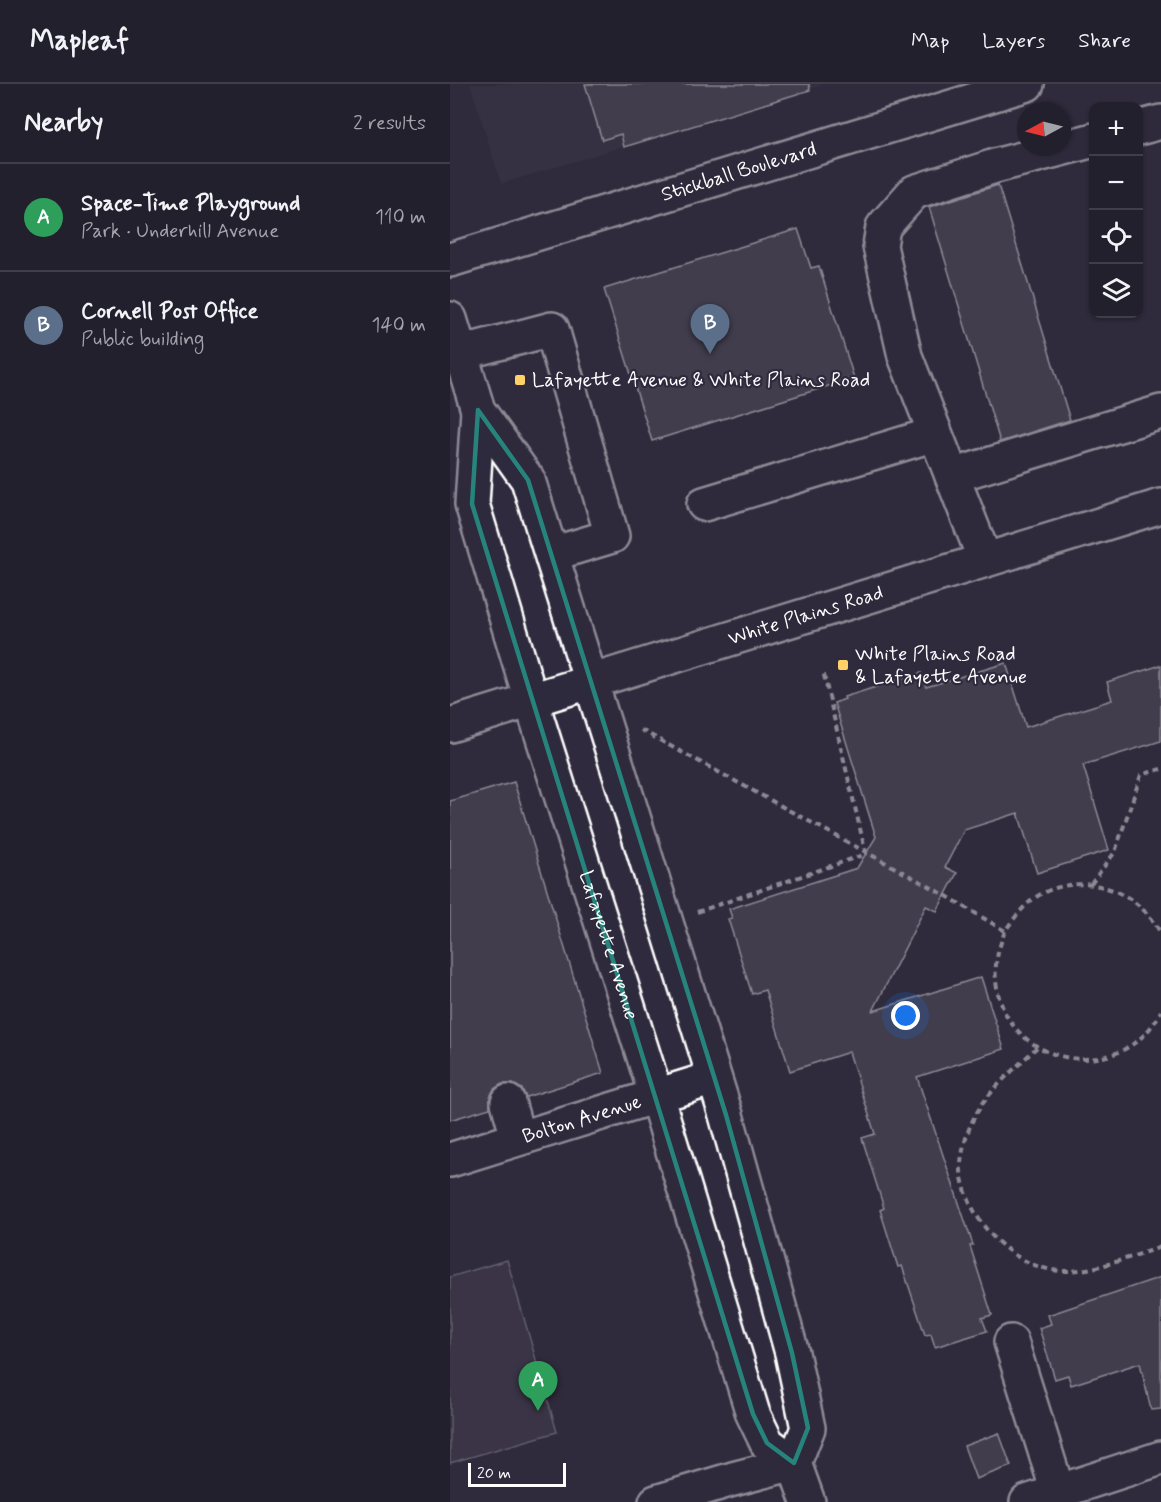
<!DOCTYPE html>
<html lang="en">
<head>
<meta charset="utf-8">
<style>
  :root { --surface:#23202e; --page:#2b2836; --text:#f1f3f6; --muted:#a3a3aa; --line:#403e4a; --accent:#db2777 }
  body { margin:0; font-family:Mynerve,sans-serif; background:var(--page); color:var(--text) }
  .controls { position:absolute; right:18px; top:18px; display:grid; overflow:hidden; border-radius:12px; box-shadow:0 2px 4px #0004 }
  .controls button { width:54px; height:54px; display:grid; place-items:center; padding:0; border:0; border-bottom:2px solid var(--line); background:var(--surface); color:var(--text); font:30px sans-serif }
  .compass { position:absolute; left:567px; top:18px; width:54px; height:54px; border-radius:50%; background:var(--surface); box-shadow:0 2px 4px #0004; rotate:263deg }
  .scale { position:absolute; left:18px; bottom:15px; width:98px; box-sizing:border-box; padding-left:6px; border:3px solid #fff; border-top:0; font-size:16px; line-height:21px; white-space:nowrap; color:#fff; -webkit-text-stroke:4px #2f2a3d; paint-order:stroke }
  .you { position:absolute; left:456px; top:932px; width:21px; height:21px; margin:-15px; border:4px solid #fff; border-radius:50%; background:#1a73e8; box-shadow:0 0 0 9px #1a73e833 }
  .badge { display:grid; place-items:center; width:39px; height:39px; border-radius:50%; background:var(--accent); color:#fff; font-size:20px; font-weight:700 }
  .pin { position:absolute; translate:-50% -50px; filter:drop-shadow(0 2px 3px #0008) }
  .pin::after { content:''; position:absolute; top:32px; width:21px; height:18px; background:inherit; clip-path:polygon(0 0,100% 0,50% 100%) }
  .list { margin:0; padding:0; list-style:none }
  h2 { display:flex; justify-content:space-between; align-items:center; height:78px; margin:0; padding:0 24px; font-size:26px }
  h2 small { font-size:20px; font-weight:400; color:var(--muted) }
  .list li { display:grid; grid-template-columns:39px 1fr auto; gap:18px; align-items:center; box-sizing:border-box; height:108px; padding:0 24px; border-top:2px solid var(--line) }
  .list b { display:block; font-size:22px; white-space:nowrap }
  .list p { margin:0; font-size:20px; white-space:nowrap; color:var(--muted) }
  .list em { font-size:20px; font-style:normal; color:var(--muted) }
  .icon { flex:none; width:33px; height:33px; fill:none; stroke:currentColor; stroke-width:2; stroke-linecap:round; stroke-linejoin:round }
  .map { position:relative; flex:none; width:711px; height:1418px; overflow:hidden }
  header { display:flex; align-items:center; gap:36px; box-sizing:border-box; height:84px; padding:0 30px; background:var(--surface); border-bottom:2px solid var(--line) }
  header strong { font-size:28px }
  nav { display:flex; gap:33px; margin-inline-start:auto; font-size:21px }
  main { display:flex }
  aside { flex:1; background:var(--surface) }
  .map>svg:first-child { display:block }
  .built { fill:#3c3749 }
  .green { fill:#464152; stroke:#a2a0a8; stroke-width:1.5 }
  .building { fill:#595564; stroke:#fff; stroke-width:1.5 }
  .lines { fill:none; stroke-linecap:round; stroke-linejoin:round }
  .minor-casing { stroke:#fff; stroke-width:38 }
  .major-casing { stroke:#fff; stroke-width:38 }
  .path { stroke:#fff; stroke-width:4; stroke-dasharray:6 4.5; stroke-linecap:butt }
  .minor { stroke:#2f2a3d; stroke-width:33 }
  .major { stroke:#2f2a3d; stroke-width:33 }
  .marked { fill:none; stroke:#27847c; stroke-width:4.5; stroke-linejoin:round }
  .poi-dot { fill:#ffd166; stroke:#2f2a3d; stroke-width:2 }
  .labels { text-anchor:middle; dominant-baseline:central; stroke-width:4.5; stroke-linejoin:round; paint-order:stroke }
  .street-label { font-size:20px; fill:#fff; stroke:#2f2a3d }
  .poi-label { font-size:20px; fill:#fff; stroke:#2f2a3d; text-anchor:start }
</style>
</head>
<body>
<header>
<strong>Mapleaf</strong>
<nav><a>Map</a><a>Layers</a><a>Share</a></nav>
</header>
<main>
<aside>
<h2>Nearby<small>2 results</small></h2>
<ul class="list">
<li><span class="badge" style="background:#2e9e5b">A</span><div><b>Space-Time Playground</b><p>Park · Underhill Avenue</p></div><em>110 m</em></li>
<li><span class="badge" style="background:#5c6f8a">B</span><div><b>Cornell Post Office</b><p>Public building</p></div><em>140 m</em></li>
</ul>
</aside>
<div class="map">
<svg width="711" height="1418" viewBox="0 0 711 1418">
  <rect width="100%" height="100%" fill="#2f2a3d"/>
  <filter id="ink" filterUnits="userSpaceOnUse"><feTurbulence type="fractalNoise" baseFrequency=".0167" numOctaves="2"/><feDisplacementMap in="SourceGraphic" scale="12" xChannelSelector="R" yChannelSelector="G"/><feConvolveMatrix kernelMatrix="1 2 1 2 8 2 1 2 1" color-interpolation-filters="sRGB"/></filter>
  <g filter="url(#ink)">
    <!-- built -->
    <path class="built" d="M20 0H376L51 100Z"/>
    <!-- green -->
    <path class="green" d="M57 1176 107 1348 0 1379V1193Z"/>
    <!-- building -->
    <path class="building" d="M135 0H359L360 6 174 63 171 50 152 56Z
      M548 101 620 336 550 358 479 123Z
      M348 145 361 184 369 182 404 294 202 357 154 205Z
      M556 579 576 643 662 616 657 598 711 581V657L633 681 659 766 587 789 568 729 514 746 495 783 507 789 487 827 476 822 423 927 531 893 554 965 467 993 523 1161 520 1162 542 1231 532 1234 537 1247 485 1263 481 1250 475 1251 452 1182 448 1183 430 1126 434 1124 412 1054 425 1050 399 968 340 987 315 906 302 910 278 835 282 834 279 825 407 784 426 753 384 619 395 615 394 613 471 589 476 603Z
      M64 698 153 989 76 1013 72 1005 63 1000H52L44 1005 40 1013V1024L0 1036V717Z
      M711 1193V1325L701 1326 690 1279 621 1301 618 1291 605 1295 589 1244 601 1240 598 1231Z
      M549 1349 561 1382 526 1395 514 1362Z"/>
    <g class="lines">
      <defs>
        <g id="minor">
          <path d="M688 44 711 38"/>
          <path id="s1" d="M0 176 577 0"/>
          <path d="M0 235 28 326 78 396 276 1031 342 1269 358 1344 344 1379"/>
          <path d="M10 269 102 245 162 452 102 470"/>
          <path id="s2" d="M28 326 22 420 81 616 206 1011 303 1330 317 1359 344 1379 358 1418"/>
          <path d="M502 392 711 328"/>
          <path d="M254 420 485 350"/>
          <path d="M535 476 455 272 430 162 433 143 464 108 545 82 644 56"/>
          <path d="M58 1018 68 1054"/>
          <path id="s3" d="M0 1076 264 994"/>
          <path d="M561 1258 608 1408"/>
          <path d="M206 1418 283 1395 344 1379"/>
          <path d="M577 1418 711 1374"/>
        </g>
        <g id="major">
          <path id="s4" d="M0 641 711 422"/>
        </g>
      </defs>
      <!-- minor casing -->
      <use href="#minor" class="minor-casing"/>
      <!-- major casing -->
      <use href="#major" class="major-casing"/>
      <!-- path -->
      <path class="path" d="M191 646 495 811 555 847C565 833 575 819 591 810 635 787 689 806 711 850
        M641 800 665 768 691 691 711 685
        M247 828 416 770 373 587
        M555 847C549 863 544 879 546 896 553 983 673 1005 711 927
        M587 963C561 989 528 1014 517 1051 514 1060 510 1077 511 1087 517 1137 563 1186 614 1187 647 1187 679 1173 711 1163"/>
      <!-- minor -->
      <use href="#minor" class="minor"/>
      <!-- major -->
      <use href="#major" class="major"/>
    </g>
  </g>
  <!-- marked area -->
  <path d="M0 0H711V1418H0ZM28 326 78 396 276 1031 342 1269 358 1344 344 1379 317 1359 303 1330 22 420Z" fill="#2f2a3d" fill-opacity=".55" fill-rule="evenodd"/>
  <path class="marked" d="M28 326 78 396 276 1031 342 1269 358 1344 344 1379 317 1359 303 1330 22 420Z"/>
  <!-- markers -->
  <g class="poi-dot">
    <rect x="64" y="290" width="12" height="12" rx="3"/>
    <rect x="387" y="575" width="12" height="12" rx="3"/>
  </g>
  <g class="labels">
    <!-- street labels -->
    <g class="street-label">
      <text stroke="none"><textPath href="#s1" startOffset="302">Stickball Boulevard</textPath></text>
      <text stroke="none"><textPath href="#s4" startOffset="372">White Plains Road</textPath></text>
      <text stroke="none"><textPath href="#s2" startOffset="556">Lafayette Avenue</textPath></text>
      <text stroke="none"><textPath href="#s3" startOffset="138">Bolton Avenue</textPath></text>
    </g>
    <!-- poi labels -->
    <g class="poi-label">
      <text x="82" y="296">Lafayette Avenue &amp; White Plains Road</text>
      <text x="405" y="570">White Plains Road<tspan x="405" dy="23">&amp; Lafayette Avenue</tspan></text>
    </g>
  </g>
</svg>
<div class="controls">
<button>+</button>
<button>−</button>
<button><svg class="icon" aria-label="locate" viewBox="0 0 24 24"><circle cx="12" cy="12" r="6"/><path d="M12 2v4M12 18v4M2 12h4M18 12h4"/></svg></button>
<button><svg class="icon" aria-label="layers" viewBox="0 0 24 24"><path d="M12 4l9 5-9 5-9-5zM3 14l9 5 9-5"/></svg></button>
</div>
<svg class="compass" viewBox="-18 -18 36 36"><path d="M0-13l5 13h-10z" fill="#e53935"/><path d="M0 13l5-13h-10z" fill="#a3a3aa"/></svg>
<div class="scale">20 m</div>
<div class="you"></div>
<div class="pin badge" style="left:88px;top:1327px;background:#2e9e5b">A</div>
<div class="pin badge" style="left:260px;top:270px;background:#5c6f8a">B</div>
</div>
</main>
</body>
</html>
